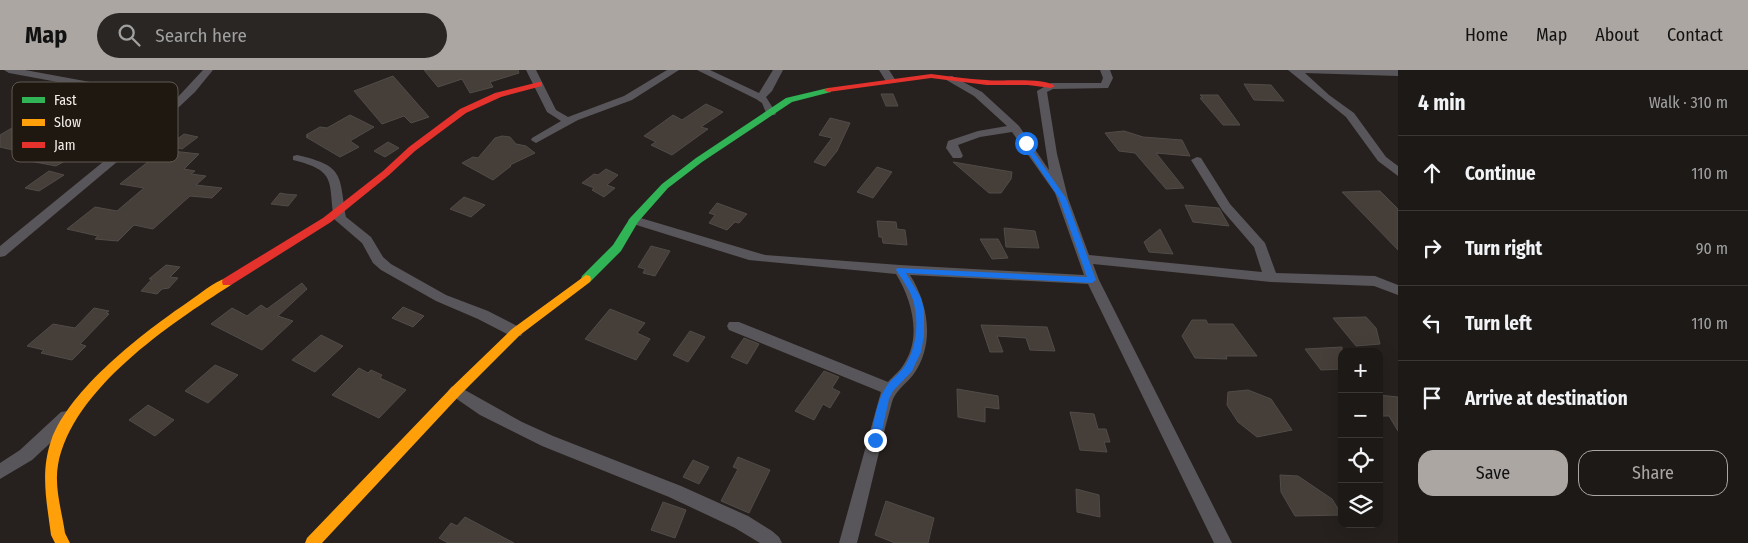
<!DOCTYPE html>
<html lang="en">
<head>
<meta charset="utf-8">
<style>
  :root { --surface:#1c1916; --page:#292623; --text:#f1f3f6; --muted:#a0a0a1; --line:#3a3835; --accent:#aba6a2 }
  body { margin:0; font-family:"Fira Sans Condensed",sans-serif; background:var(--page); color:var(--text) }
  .controls { position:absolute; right:15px; bottom:15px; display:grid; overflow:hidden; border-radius:10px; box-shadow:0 5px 20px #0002 }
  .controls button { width:45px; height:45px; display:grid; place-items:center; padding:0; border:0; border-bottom:1px solid var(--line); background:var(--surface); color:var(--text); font:25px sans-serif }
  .stop { position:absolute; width:15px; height:15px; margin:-11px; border:4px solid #1a73e8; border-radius:50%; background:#fff }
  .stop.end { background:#1a73e8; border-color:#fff; box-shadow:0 1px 5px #0008 }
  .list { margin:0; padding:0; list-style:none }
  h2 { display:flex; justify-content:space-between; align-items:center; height:65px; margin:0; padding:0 20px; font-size:21px }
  h2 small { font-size:16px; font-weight:400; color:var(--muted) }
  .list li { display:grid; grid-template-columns:32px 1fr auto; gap:15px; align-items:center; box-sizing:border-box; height:75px; padding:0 20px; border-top:1px solid var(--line) }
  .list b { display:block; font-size:19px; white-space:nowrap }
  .list em { font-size:16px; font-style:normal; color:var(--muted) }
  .actions { display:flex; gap:10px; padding:15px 20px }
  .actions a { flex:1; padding:11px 0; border:1px solid var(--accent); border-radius:15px; text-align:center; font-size:18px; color:var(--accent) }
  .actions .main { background:var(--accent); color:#111 }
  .icon { flex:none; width:28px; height:28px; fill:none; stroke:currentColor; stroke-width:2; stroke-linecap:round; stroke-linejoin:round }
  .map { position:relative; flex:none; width:1398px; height:473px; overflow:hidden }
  header { display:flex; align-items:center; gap:30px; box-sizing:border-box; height:70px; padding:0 25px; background:var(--accent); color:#111 }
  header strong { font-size:24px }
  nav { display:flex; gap:28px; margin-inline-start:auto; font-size:18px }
  .search { width:350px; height:45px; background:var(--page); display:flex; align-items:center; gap:12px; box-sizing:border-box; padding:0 18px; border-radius:28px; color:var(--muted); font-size:19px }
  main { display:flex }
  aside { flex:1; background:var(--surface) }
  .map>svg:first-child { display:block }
  .building { fill:#463e38; stroke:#504c48 }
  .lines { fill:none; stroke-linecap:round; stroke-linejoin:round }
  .street { fill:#58565a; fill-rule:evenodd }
  .fast { fill:#30b455; fill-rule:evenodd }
  .slow { fill:#ff9f0a; fill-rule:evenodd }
  .jam { fill:#e5322d; fill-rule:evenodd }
  .route { fill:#1a73e8 }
  .key { fill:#1f1811; stroke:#5f5852; stroke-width:1 }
  .key-label { font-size:14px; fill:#f3eee9 }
</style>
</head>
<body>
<header>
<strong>Map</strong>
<div class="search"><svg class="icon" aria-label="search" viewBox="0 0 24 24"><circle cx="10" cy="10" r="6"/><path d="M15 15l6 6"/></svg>Search here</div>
<nav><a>Home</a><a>Map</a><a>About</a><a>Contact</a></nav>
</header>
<main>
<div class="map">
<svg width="1398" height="473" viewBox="0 0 1398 473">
  <rect width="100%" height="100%" fill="#26211e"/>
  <!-- building -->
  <path class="building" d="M424 0H518L519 3 490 12 493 17 470 23 462 9 438 17Z
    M393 6 429 47 411 53 404 46 382 54 354 21Z
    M1244 14 1271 15 1284 31 1254 30Z
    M881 24H893L898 36H886Z
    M1200 25H1218L1240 55H1223L1200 28H1203Z
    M706 34 723 42 701 57 708 59 672 85 651 75 656 72 644 66 673 45 682 50Z
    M350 45 374 57 350 71 359 77 340 87 306 67 309 66 306 65 320 57 327 58Z
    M830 48 850 53 837 81 825 96 814 92 832 68 819 65Z
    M17 55 55 64 100 71 56 96 19 89 26 83 0 77V65Z
    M1124 61 1143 67 1182 70 1190 86 1156 83 1184 118 1166 119 1135 83 1119 81 1105 63Z
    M184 64 198 67 182 79 168 76Z
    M502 66 510 67 516 74 526 76 535 83 510 95 511 96 493 110 462 93 473 87 478 88 495 68Z
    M388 72 399 78 385 87 374 81Z
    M163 80 199 84 184 99 195 101 191 104 206 106 196 115 222 118 212 128 190 126 153 159 134 155 118 171 95 169 98 166 67 159 95 137 117 141 144 118 120 114Z
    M953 92 1012 102 1011 109 1001 123H989Z
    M877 97 892 102 873 128 857 122Z
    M606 99 618 105 607 115 615 118 604 127 592 120 594 118 582 113 594 104 598 105Z
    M49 101 64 105 39 121 25 118Z
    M1380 121 1398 139V180L1342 122Z
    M280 123 285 124 297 125 288 136 271 134Z
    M464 127 485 135 471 147 450 139Z
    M717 133 747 144 739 153 735 152 727 160 709 153 715 145 709 143Z
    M1185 135 1219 138 1229 156 1193 152Z
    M877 151 896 152 897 159 905 160 907 175 883 173 882 167H879Z
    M1004 158 1035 161 1039 178 1006 177Z
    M1160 159 1173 184 1149 182 1144 172Z
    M980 169H998L1008 188 992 189Z
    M651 176 670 181 655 206 643 203 645 199 638 197Z
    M166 195 180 197 170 207 178 208 169 218 162 219 157 224 141 221 152 209H149Z
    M302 213 307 219 278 246 293 251 262 280 211 254 232 238 247 246 261 235 267 239Z
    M403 237 424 246 413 257 392 248Z
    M94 238 109 241 106 243 109 244 80 274 86 276 72 290 41 283 44 280 27 276 53 254 75 258Z
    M610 239 645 253 637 263 650 269 636 290 585 269Z
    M1366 247 1376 258 1380 274 1356 276 1333 248Z
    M1192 250H1206L1208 254H1233L1257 286H1226L1227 289 1195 288 1182 266Z
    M981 255 1047 257 1055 281 1030 280 1026 268 997 266 1003 282H990Z
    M690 261 705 267 688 292 673 285Z
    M321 265 343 276 315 302 292 290Z
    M744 268 759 274 747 294 731 287Z
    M1342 277V299L1321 300 1305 279Z
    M215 295 238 305 208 333 185 321Z
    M359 298 368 303 371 300 382 305 380 308 406 320 379 348 332 325Z
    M824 301 839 307 832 318 840 322 830 338 823 334 814 350 795 341Z
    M957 319 998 326 999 339 985 337V352L958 347Z
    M1248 320 1271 329 1292 360 1257 367 1238 352 1227 335 1228 322Z
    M1379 325 1398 327V361L1389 346H1379Z
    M148 335 174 350 155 366 129 350Z
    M1070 342 1094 344 1098 359H1106L1110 372H1104L1107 382 1080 380Z
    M738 387 770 400 749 443 721 431 738 399 733 397Z
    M693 390 709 397 699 414 683 407Z
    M1280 405 1298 406 1332 429 1342 445 1295 446 1281 422Z
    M1076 419 1099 425 1100 447 1077 442Z
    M886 431 934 448 928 473H895L875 465Z
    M663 432 686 440 675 468 651 460Z
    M465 447 514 473H448L439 468 451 453 457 456Z"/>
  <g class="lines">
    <!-- street -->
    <path class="street" d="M4 0H25L177 28 203 0H213L195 22 149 65 5 186 0 187V176L141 61 171 33 9 3Z
      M526 0H536L556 40 568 47 624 26 667 0H679L632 30 578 50 536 73 531 70 532 68 561 51 547 42Z
      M697 0H710L759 23 773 0H783L772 21 766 27 776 43 775 45H767L762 33 756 29Z
      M879 0H889L896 11 895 13H887Z
      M1100 0H1110L1113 8 1108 18 1053 19 1047 22 1057 84 1068 128 1089 185 1262 202 1254 177 1222 140 1191 90 1197 87 1201 88 1230 134 1265 173 1276 203 1375 206 1398 215V225L1374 216 1271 212 1093 194 1099 210 1232 473H1214L1088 214 910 205C929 235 935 275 913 305 906 314 895 321 892 332 879 379 869 426 857 473H839L881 322 729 260 727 256 729 252H739L888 312C893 306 900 301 904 294 922 267 912 230 896 204L749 190 630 153 628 150 634 146 765 185 900 195 1084 205 1055 123 1012 62 980 67 958 75 963 86 961 88H953L946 78 948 71 978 61 1007 56 974 26 943 8 952 6 982 22 1019 56 1049 100 1037 21 1051 13H1101L1103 8Z
      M1288 0H1398V6L1305 3 1329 25 1354 43 1386 87 1398 96V106L1378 91 1346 47Z
      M297 85C345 96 339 105 346 147L371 167 383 187 391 194 446 225 488 241 521 258 523 262 521 266H511L478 249 436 231 381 200 373 193 362 173 334 149C328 112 338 101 293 90V86Z
      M456 315 522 352 553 366 681 416 748 446 772 461 779 467 782 473H760L735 458 669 427 542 376 480 345 451 325 448 321 451 317Z
      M67 341 73 342 75 347 73 352 32 390 0 409V393L20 380 61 342Z"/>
    <!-- fast -->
    <path class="fast" d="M828 18H831V22L792 32 702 92 668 118 638 152 621 181 590 212H582L581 209 582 206 613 175 630 148 662 114 696 88 786 28Z"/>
    <!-- slow -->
    <path class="slow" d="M586 205 590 206 591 209 590 212 520 265 460 325 322 473H305L307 468 452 317 512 259Z
      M227 208 231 209 232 212 231 215C170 254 72 319 58 395 54 417 62 442 65 463L70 473H55L51 465C47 433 40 403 51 371 69 319 144 262 188 232 200 224 213 212 227 208Z"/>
    <!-- jam -->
    <path class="jam" d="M931 4C949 6 967 9 986 10 1002 12 1043 7 1055 16L1051 18 1028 15H987L931 8 828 22 824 20 828 18Z
      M539 12H542V16L501 27 466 43 415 81 389 105 331 152 231 215H223L222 212 223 209 323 148 383 101 409 77 460 39 495 23Z"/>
  </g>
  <!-- route -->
  <path class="route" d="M1026 71 1066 128 1096 210 1092 213 906 203 921 228 924 240V266L921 282 912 301 893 321 889 329 880 370 875 374 872 372 870 370C874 353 876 332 886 317 891 309 901 303 906 294 917 276 919 250 913 230 910 220 902 209 896 200L897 198 1087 207 1059 128 1022 73Z"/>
  <!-- legend -->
  <rect x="12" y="12" width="166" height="80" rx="8" class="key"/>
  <rect x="22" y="27" width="23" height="6" fill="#30b455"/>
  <rect x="22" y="49" width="23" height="7" fill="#ff9f0a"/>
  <rect x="22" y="72" width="23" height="6" fill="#e5322d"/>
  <g class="key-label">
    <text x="54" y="35">Fast</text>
    <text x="54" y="57">Slow</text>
    <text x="54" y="80">Jam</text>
  </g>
</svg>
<div class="controls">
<button>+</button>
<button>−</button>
<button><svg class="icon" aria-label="locate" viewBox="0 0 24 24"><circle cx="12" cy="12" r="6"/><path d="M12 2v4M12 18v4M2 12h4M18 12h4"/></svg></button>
<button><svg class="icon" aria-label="layers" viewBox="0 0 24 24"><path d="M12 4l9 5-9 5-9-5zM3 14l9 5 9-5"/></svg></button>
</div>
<div class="stop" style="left:1026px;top:73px"></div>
<div class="stop end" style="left:875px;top:370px"></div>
</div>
<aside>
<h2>4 min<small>Walk · 310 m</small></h2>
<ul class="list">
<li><svg class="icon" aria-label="ahead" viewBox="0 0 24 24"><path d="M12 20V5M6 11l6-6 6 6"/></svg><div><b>Continue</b></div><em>110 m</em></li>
<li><svg class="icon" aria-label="right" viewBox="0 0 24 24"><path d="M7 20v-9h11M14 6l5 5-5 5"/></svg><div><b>Turn right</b></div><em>90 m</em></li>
<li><svg class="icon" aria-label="left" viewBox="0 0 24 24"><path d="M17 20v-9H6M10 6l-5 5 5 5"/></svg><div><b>Turn left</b></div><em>110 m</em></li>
<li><svg class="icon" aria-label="arrive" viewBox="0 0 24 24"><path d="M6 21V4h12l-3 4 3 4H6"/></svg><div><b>Arrive at destination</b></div></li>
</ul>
<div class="actions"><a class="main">Save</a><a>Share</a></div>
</aside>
</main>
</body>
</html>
